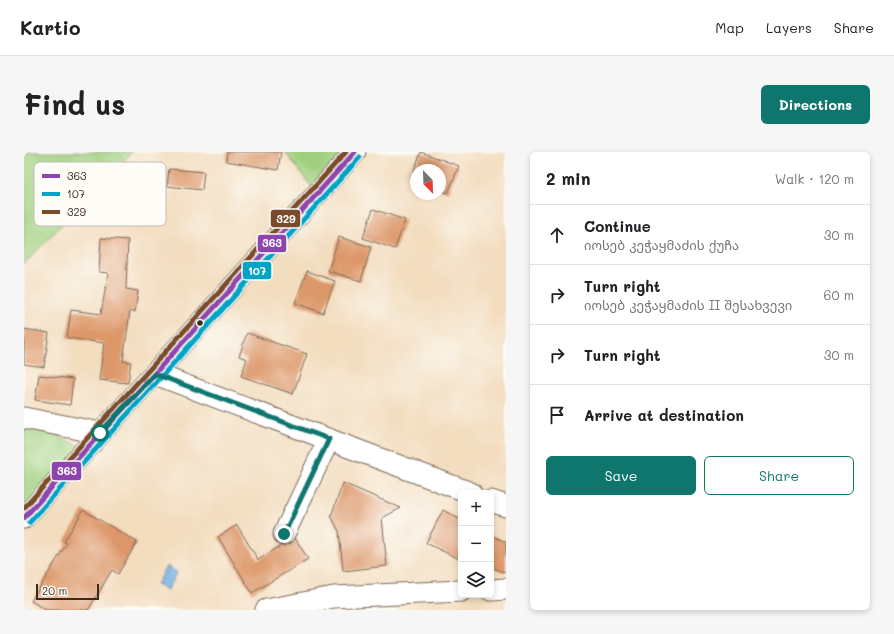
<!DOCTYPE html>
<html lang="en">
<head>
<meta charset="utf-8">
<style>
  :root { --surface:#fff; --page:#f6f6f6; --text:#202124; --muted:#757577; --line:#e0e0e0; --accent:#0f766e }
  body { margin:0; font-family:Mali,"Noto Sans Georgian",sans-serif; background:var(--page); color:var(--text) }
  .controls { position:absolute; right:12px; bottom:12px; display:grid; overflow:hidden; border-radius:6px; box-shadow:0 2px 6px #0003 }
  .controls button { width:36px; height:36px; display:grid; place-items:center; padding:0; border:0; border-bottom:1px solid var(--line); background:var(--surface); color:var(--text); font:20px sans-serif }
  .compass { position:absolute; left:386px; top:12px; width:36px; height:36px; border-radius:50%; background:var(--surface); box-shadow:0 2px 6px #0003; rotate:157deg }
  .scale { position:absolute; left:12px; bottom:10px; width:63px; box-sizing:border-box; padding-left:4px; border:2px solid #3b2a1e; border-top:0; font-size:11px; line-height:14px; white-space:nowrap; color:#3b2a1e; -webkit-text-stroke:3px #fdfcf7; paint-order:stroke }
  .stop { position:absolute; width:12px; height:12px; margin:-9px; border:3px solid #0f766e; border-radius:50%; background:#fff }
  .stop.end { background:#0f766e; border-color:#fff; box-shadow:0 1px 4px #0008 }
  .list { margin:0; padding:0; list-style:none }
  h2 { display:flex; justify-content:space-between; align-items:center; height:52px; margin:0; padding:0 16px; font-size:17px }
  h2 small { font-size:13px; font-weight:400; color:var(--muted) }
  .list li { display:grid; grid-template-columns:26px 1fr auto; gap:12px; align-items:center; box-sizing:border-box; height:60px; padding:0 16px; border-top:1px solid var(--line) }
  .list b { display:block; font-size:15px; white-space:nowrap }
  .list p { margin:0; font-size:13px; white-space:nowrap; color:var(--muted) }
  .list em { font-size:13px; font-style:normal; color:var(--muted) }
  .actions { display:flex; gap:8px; padding:12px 16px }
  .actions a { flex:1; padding:9px 0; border:1px solid var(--accent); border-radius:6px; text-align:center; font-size:14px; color:var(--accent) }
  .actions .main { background:var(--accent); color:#fff }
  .icon { flex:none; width:22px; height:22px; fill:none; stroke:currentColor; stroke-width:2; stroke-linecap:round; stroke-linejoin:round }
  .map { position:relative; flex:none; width:482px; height:458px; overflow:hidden; border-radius:6px }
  header { display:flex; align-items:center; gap:24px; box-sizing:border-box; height:56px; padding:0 20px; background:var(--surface); border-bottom:1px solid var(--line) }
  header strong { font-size:19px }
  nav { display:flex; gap:22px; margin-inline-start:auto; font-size:14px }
  .intro { display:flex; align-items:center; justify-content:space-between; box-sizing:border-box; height:96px; padding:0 24px }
  h1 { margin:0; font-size:28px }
  .button { padding:10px 18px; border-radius:6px; background:var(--accent); color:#fff; font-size:14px; font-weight:700 }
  main { display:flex; gap:24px; padding:0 24px }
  aside { flex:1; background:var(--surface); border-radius:6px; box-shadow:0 2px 6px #0003 }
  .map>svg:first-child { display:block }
  .green { fill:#a0d07f; stroke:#6e7d4e }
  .water { fill:#70abe1; stroke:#566a80 }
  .building { fill:#dd9769 }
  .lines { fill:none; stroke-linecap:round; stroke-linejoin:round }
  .minor-casing { stroke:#7b6956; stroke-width:23 }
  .minor { stroke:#fff; stroke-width:21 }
  .bus-1-casing { stroke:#fdfcf7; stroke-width:8 }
  .bus-2-casing { stroke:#fdfcf7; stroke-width:8 }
  .bus-3-casing { stroke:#fdfcf7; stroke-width:8 }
  .bus-1 { stroke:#8e44ad; stroke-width:5 }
  .bus-2 { stroke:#03a3c5; stroke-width:5 }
  .bus-3 { stroke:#7a4b2a; stroke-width:5 }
  .route { stroke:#0f766e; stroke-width:5 }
  .bus-dot { fill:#3b2a1e; stroke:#fdfcf7; stroke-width:1.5 }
  .key { fill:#fdfcf7; stroke:#c3bdb6; stroke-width:1 }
  .key-label { font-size:11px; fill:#3b2a1e }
  .line-badge { stroke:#fdfcf7; stroke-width:1.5 }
  .badge-label { font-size:11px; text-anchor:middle; font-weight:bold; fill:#fff }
</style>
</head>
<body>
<header>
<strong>Kartio</strong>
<nav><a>Map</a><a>Layers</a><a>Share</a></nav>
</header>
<div class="intro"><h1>Find us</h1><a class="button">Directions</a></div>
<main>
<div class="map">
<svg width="482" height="458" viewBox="0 0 482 458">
  <rect width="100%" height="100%" fill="#fdfcf7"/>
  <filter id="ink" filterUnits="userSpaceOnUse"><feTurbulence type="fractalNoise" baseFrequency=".025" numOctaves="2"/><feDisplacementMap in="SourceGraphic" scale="8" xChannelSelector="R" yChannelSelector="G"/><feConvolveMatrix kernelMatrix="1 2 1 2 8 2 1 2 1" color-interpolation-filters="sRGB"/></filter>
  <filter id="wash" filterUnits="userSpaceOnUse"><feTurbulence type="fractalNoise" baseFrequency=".012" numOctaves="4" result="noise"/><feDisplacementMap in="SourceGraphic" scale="16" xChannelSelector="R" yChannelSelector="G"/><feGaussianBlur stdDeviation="0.9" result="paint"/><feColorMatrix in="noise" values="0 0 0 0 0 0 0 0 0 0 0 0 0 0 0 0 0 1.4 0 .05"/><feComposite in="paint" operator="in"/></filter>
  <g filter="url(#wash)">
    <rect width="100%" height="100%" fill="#f3ddbf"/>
    <!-- green -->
    <path class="green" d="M0 0H108L0 112Z
      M261 0H331L293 42Z
      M0 269 62 297 0 363Z"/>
    <!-- water -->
    <path class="water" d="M142 414 153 420 143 438 132 433Z"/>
    <g id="blocks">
      <!-- building -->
      <path class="building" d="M203 0H257L254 18 202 9Z
        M397 0 435 14 424 41 416 38V18H392V28L387 26Z
        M145 17 180 20 178 38 143 34Z
        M349 57 381 68 371 97 339 86Z
        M315 85 347 95 337 129 304 119Z
        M77 86 104 88 102 137 114 139 111 160 106 159 99 209 107 210 104 231 75 228 80 191 43 186 47 158 77 162 84 121 75 120Z
        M283 119 311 129 299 161 271 151Z
        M0 177 25 181 20 215 0 212Z
        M223 181 283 202 269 242 217 224 223 207 215 204Z
        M15 223 49 227 46 253 11 248Z
        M319 331 377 356 358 366 363 414 319 419 315 379 307 364Z
        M59 358 113 390 94 422 88 418 64 458H22L7 449 43 391 40 390Z
        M419 358 437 368V408L402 391Z
        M213 373 234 408 258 393 266 392 271 386 284 407 228 441 194 385Z
        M467 383 482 390V421L467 415Z"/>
    </g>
  </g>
  <g filter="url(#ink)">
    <use href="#blocks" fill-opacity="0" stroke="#7b6956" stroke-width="1"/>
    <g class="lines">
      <defs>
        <path id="minor" d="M131 222 447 341
          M0 266 76 281
          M467 349 482 354
          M0 366 331 0
          M260 382 305 287
          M467 438 482 437
          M242 458 310 445 437 439"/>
      </defs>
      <!-- minor casing -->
      <use href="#minor" class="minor-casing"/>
      <!-- minor -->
      <use href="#minor" class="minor"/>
      <defs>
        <path id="bus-1" d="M0 366 331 0"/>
        <path id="bus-2" d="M5 371 336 5"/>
        <path id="bus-3" d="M0 356 322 0"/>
      </defs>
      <!-- bus-1 casing -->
      <use href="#bus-1" class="bus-1-casing"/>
      <!-- bus-2 casing -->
      <use href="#bus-2" class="bus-2-casing"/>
      <!-- bus-3 casing -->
      <use href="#bus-3" class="bus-3-casing"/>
      <!-- bus-1 -->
      <use href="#bus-1" class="bus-1"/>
      <!-- bus-2 -->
      <use href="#bus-2" class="bus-2"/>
      <!-- bus-3 -->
      <use href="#bus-3" class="bus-3"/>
    </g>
  </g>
  <g class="lines" filter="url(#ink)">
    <!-- route -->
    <path class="route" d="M76 281 131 222 305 287 260 382"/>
  </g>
  <!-- markers -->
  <circle class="bus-dot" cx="176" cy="171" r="3.5"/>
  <!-- legend -->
  <rect x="10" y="10" width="132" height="64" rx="6" class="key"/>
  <rect x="18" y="22" width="18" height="4" fill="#8e44ad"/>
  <rect x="18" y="40" width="18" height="4" fill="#03a3c5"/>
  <rect x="18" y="58" width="18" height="4" fill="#7a4b2a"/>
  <g class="key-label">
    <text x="43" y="28">363</text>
    <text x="43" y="46">107</text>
    <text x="43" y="64">329</text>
  </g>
  <g class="line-badge">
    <rect x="246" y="57" width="31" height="19" rx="4" fill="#7a4b2a"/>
    <rect x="233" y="82" width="30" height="19" rx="4" fill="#8e44ad"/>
    <rect x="218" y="109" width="30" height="19" rx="4" fill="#03a3c5"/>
    <rect x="27" y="309" width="31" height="20" rx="4" fill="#8e44ad"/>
  </g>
  <g class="badge-label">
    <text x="262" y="71">329</text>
    <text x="248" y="95">363</text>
    <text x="233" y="123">107</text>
    <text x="43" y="323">363</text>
  </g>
</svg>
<div class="controls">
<button>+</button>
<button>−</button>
<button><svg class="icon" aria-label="layers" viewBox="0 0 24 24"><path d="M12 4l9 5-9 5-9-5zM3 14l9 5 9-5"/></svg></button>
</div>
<svg class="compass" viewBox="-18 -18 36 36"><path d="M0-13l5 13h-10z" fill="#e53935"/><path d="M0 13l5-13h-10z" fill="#757577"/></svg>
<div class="scale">20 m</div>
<div class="stop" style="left:76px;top:281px"></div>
<div class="stop end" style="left:260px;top:382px"></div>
</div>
<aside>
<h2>2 min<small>Walk · 120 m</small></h2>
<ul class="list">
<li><svg class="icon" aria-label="ahead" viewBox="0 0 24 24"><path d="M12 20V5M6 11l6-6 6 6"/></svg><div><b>Continue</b><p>იოსებ კეჭაყმაძის ქუჩა</p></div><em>30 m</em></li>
<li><svg class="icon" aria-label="right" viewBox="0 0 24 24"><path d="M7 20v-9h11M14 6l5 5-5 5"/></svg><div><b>Turn right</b><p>იოსებ კეჭაყმაძის II შესახვევი</p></div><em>60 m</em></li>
<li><svg class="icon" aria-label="right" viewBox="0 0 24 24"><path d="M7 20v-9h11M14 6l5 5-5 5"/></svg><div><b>Turn right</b></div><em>30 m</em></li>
<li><svg class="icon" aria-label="arrive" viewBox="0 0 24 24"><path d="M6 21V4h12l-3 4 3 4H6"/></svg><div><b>Arrive at destination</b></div></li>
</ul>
<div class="actions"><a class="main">Save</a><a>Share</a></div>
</aside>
</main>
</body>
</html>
